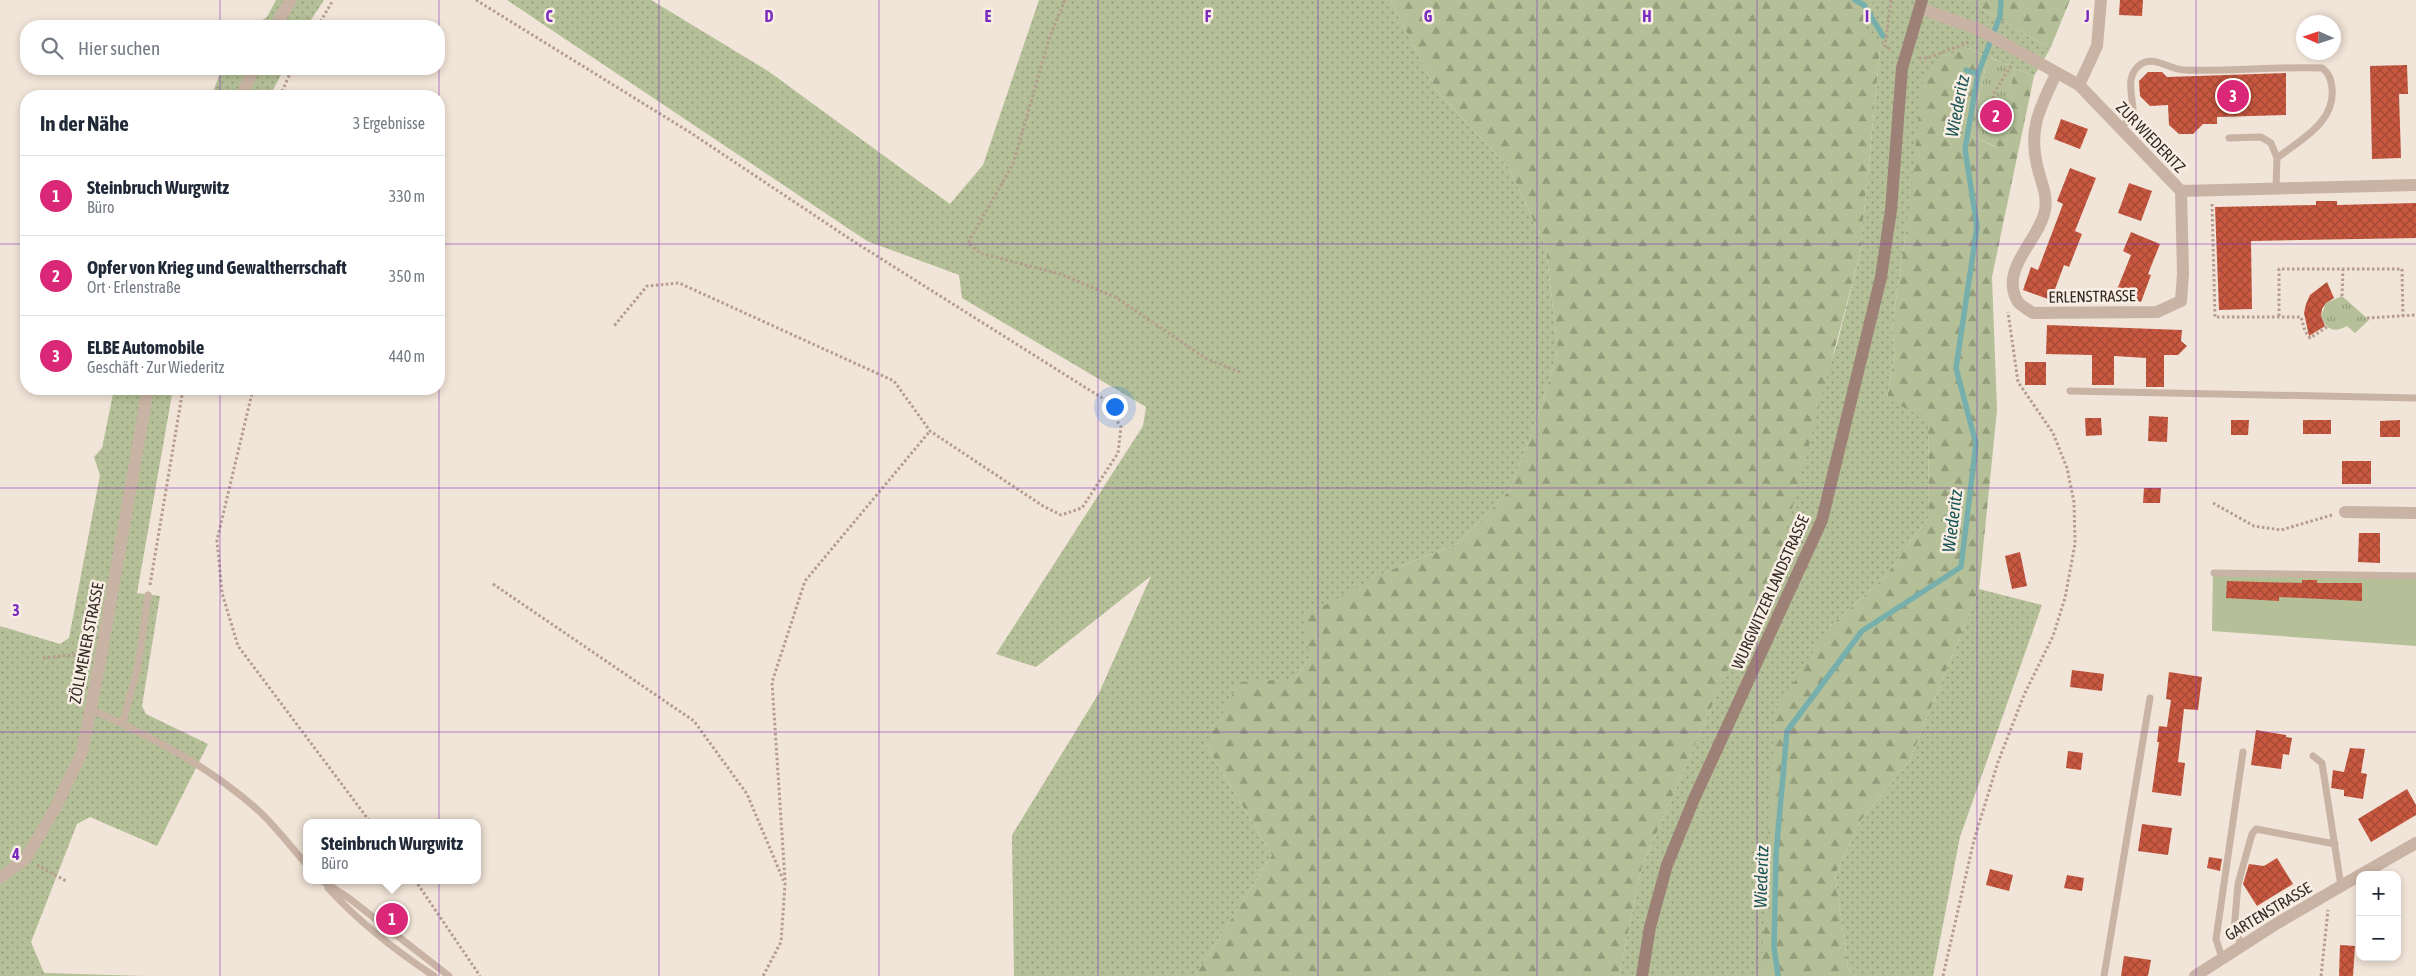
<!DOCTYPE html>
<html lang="de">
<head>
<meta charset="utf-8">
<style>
  :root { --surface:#fff; --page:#f6f6f7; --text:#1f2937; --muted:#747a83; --line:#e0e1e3; --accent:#db2777 }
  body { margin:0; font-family:"Asap Condensed",sans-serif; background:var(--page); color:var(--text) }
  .controls { position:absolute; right:15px; bottom:15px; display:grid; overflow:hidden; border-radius:10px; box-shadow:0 2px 8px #0003 }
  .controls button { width:45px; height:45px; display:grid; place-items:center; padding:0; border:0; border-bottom:1px solid var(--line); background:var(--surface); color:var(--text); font:25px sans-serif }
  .compass { position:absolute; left:2296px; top:15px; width:45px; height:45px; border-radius:50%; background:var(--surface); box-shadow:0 2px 8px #0003; rotate:273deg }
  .you { position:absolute; left:1114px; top:406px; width:18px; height:18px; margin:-12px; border:4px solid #fff; border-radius:50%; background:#1a73e8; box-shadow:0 0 0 8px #1a73e833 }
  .badge { display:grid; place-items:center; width:32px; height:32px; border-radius:50%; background:var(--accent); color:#fff; font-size:16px; font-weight:700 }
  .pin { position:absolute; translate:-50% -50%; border:2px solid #fff; box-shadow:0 1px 5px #0006 }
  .popup { position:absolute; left:303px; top:819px; width:178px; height:65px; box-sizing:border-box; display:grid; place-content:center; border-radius:10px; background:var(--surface); filter:drop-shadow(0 1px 4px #0005); font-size:16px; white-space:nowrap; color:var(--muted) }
  .popup b { font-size:19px; color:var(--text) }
  .popup::after { content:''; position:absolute; left:50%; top:100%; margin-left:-10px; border:10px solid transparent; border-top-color:var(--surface) }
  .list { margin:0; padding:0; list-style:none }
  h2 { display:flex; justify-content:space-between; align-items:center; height:65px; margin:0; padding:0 20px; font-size:21px }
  h2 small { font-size:16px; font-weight:400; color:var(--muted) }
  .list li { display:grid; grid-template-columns:32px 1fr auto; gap:15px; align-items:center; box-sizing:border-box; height:80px; padding:0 20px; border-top:1px solid var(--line) }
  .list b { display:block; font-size:19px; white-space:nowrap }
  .list p { margin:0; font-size:16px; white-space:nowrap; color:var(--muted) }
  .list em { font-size:16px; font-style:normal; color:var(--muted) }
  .icon { flex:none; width:28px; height:28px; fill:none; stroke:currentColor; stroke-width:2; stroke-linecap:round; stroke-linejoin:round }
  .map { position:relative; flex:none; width:2416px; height:976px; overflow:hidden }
  .search { position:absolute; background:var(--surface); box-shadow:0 2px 8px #0003; left:20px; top:20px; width:425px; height:55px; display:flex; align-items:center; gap:12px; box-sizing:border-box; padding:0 18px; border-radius:20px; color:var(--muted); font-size:19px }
  .panel { position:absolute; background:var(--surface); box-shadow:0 2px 8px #0003; left:20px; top:90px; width:425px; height:305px; border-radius:20px }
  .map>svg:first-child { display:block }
  .grass { fill:url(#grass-dots) }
  .forest { fill:url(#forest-firs) }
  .park { fill:url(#park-tufts) }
  .garden { fill:#b5c098 }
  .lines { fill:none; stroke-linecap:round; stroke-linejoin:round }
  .stream { stroke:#77afad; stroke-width:5.5 }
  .building { fill:url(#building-cross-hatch) }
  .path { stroke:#b59c8e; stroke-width:3; stroke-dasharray:2.5 2.5; stroke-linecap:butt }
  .service { stroke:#c9b3a4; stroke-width:7 }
  .minor { stroke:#c9b3a4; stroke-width:12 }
  .secondary { stroke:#9d8176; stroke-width:12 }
  .grid { fill:none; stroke:#7b2cbf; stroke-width:1; stroke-opacity:0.55 }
  .labels { text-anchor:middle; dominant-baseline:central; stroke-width:5; stroke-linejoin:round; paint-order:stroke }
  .street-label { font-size:16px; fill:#352a26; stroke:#f9eee4 }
  .water-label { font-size:18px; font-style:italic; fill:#1b5656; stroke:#f9eee4 }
  .grid-label { font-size:16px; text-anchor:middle; font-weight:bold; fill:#7b2cbf; stroke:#f9eee4; stroke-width:5; stroke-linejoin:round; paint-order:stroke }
</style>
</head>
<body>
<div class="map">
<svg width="2416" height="976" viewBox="0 0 2416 976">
  <defs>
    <pattern id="grass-dots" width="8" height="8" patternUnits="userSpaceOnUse" patternTransform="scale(1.25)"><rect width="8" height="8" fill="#b5c098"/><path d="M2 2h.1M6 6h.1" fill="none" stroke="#949c7c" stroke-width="1.8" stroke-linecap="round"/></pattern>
    <pattern id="forest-firs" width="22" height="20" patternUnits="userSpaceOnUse" patternTransform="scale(1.25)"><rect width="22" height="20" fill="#b5c098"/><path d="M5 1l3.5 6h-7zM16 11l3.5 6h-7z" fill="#949c7c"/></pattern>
    <pattern id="park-tufts" width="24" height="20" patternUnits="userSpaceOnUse" patternTransform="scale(1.25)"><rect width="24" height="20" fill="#b5c098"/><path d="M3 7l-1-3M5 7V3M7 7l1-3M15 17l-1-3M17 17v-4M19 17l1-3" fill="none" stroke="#949c7c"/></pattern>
    <pattern id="building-cross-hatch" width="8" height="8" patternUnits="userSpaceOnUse" patternTransform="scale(1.25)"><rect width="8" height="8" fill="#c85840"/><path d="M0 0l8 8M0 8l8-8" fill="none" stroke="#a34935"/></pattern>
  </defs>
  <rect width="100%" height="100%" fill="#f1e4d8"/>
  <!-- grass -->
  <path class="grass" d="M276 0H324L307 26H211L204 21 256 24 267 17Z
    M507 0H651L768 71 950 204 983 165 1039 0H1390L1437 91 1509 168 1546 248 1558 351 1536 422 1509 491 1459 543 1386 572 1310 658 1295 679 1206 745 1272 855 1195 976H1014L1012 835 1099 693 1151 576 1036 667 996 654 1143 426 1146 407 962 298 959 275 867 241Z
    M1873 0H1968L2050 49 2034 76 1965 47 1907 226 1892 326 1895 353 1887 398 1928 419 1929 517 1883 579 1830 626 1761 976H1619L1642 866 1715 699 1837 344 1860 254 1880 51 1865 28Z
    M222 69H284L270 96H211Z
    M114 389H173L137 593 160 596 142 706 146 714 208 744 157 846 90 817 77 824 31 942 44 973 144 976H0V626L60 644 69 638 100 475 94 457 102 448Z
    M1979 589 2042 605 1960 837 1933 976H1855L1848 967 1835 875 1861 820 1910 760Z"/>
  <!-- forest -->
  <path class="forest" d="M1390 0H1873L1866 28 1880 50 1860 254 1782 546 1642 866 1619 976H1195L1272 855 1206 745 1239 682 1295 679 1310 658 1303 617 1386 572 1459 543 1509 491 1536 422 1558 351 1546 248 1509 168 1437 91Z
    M1968 0H2070L2050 49Z
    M1965 47 1988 57 1970 135 1996 147 2015 68 2034 76 1992 277 1997 410 1979 589 1910 760 1861 820 1835 875 1848 967 1855 976H1761L1775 712 1830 626 1883 579 1929 517 1928 420 1887 399 1895 353 1892 326 1907 226 1923 77 1936 61Z"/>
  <!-- park -->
  <path class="park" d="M1988 57 2015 68 1997 147 1970 135Z
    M2342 296 2369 320 2355 333 2347 326C2334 333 2326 330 2321 316L2326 303Z"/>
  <!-- garden -->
  <path class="garden" d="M2213 572 2416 574V646L2212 631Z"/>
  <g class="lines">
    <!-- stream -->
    <path class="stream" d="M1855 0 1864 5 1883 36
      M1966 70 1978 74
      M1778 976 1774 947 1776 854 1787 731 1862 631 1961 567 1976 444 1956 368 1977 227 1965 149 1978 74 2000 16 2001 0"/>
  </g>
  <!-- building -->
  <path class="building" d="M2120 0H2143L2142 16 2119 15Z
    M2407 65 2408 94H2399L2401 158 2372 159 2370 66Z
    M2148 72H2162L2167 77 2286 73V115L2217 117V124H2203L2193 134H2179L2169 125 2168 105 2150 106 2140 96 2139 81Z
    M2061 119 2088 129 2080 149 2054 139Z
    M2070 168 2096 178 2075 231 2082 234 2069 267 2064 265 2051 300 2023 290 2031 267 2038 270 2063 204 2057 201Z
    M2129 183 2152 191 2141 221 2118 213Z
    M2316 201H2337V205L2416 203V238L2251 241 2252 309 2219 310 2215 207 2316 205Z
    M2131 232 2160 244 2148 274 2151 275 2141 302 2116 292 2131 255 2123 251Z
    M2327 282 2334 298 2326 303 2322 309 2321 316 2325 326 2309 336 2304 313 2306 304 2310 295Z
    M2047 325 2182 330 2181 341 2187 346 2178 355H2164V387H2146V358L2114 356V385H2092V355L2046 354Z
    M2025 362H2046V385H2025Z
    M2149 416 2168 417 2167 442 2148 441Z
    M2085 418H2101L2102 435 2086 436Z
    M2231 420H2249L2248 435H2231Z
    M2303 420H2331V434H2303Z
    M2400 420V437H2380V421Z
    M2342 461H2371V484H2342Z
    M2144 488H2161L2160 503H2143Z
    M2359 533H2380V563L2358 562Z
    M2020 552 2027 586 2012 589 2005 556Z
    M2302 580H2317V583H2362V601L2279 597V601L2226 598 2227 581 2302 583Z
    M2072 670 2104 674 2102 691 2070 687Z
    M2169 672 2202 677 2198 710 2184 709 2178 762 2185 763 2181 796 2152 792 2159 742H2157L2159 726 2167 727 2171 700 2166 699Z
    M2256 730 2286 735V737L2292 738 2289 755 2283 754 2281 769 2251 765Z
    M2350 748 2365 749 2361 773 2367 774 2363 799 2344 796V790L2331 788 2333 770 2344 772Z
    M2068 751 2083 753 2081 770 2066 768Z
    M2407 789 2416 805V815L2371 842 2358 819Z
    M2142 824 2172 828 2168 855 2138 851Z
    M2209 857 2222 859 2220 871 2207 868Z
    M2277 858 2293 884 2257 906 2243 884 2249 864 2264 866Z
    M1990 869 2013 875 2009 891 1986 885Z
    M2067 875 2084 878 2082 891 2064 888Z
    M2340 945 2355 946 2353 976H2339Z
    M2124 956 2151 960 2148 976H2121Z"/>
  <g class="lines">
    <!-- path -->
    <path class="path" d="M476 0 691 133 853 241 1102 398 1121 427 1118 453 1082 508 1061 515 1043 506 930 431 894 381 679 283 647 286 614 326
      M1065 0 1050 36 1013 164 968 243 980 253 1060 274 1115 297 1207 359 1240 372
      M1891 0 1885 46 1892 50
      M318 26 333 0
      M1919 58H1928L1969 42
      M280 96 292 69
      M1988 123 1994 93 2012 64
      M2212 204 2215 317H2301L2305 331 2310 338 2327 327
      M2342 296 2343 269
      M2279 316V269H2402L2403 316
      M2367 318 2416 315
      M253 389 217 540 222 593 238 646 371 823
      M2213 503 2254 526 2281 530 2332 515
      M493 584 694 721 747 794 785 884 781 942 763 976
      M150 585 183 389
      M43 658 73 655 85 660
      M37 865 66 881
      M415 880 480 976
      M785 880 772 682 805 581 930 431
      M1943 976 1974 840 1998 762 2024 695 2053 636 2065 598 2075 544 2074 502 2067 468 2053 433 2018 382 2008 312
      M2321 976 2328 910"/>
    <!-- service -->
    <path class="service" d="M2121 128 2133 114C2134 97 2123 77 2141 64 2154 55 2170 70 2184 70 2230 72 2276 66 2322 68 2329 73 2331 79 2332 88 2336 122 2300 140 2277 158
      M2229 138 2261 137 2271 143 2277 158 2276 189
      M2070 391 2416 398
      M2214 573 2416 576
      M90 709C150 736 209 766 259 811 276 827 291 847 307 865
      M123 723 138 665 148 595
      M2313 756 2322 763 2341 886
      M321 880 350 899 449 976
      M328 888C359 922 396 951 434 976
      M2242 945 2234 930 2238 884 2252 834 2256 829 2335 844
      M2222 958 2216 939 2243 752
      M2104 976 2150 698"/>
    <!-- minor -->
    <path class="minor" d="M1919 8 1978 29 2079 85 2181 191 2416 185
      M275 26 291 0
      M2056 74C2041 106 2028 128 2037 165 2040 180 2048 194 2045 210 2040 240 1998 269 2018 302 2021 306 2029 310 2033 313L2157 312 2181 301 2183 274 2181 191
      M2079 85 2097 46 2101 0
      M241 96 254 69
      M2345 512 2416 513
      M2360 875 2416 843
      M0 878 26 858 56 807 82 752 99 667 148 389
      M2195 976 2276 924 2360 875"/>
    <!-- secondary -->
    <path class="secondary" d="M1642 976 1650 927 1667 865 1694 799 1822 520 1881 277 1891 210 1902 68 1922 0"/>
  </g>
  <!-- grid -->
  <path class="grid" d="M220 0V26M439 0V976M659 0V976M879 0V976M1098 0V976M1318 0V976M1537 0V976M1757 0V976M1977 0V976M2196 0V976M220 69V96M0 244H26M439 244H2416M220 389V976M0 488H2416M0 732H2416"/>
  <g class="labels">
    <!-- street labels -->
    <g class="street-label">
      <text transform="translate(2151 137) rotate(46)">ZUR WIEDERITZ</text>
      <text transform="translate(2092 296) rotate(-1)">ERLENSTRASSE</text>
      <text transform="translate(1770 592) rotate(-66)">WURGWITZER LANDSTRASSE</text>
      <text transform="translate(86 643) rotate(-79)">ZÖLLMENER STRASSE</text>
      <text transform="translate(2268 911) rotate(-31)">GARTENSTRASSE</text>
    </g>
    <!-- water labels -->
    <g class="water-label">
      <text transform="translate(1957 106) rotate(-79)">Wiederitz</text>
      <text transform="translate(1952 521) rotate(-83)">Wiederitz</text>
      <text transform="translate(1761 877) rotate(-88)">Wiederitz</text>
    </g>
  </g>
  <g class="grid-label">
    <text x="549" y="22">C</text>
    <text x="769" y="22">D</text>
    <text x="988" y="22">E</text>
    <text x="1208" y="22">F</text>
    <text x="1428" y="22">G</text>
    <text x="1647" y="22">H</text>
    <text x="1867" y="22">I</text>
    <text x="2087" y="22">J</text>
    <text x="16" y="616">3</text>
    <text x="16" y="860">4</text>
  </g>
</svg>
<div class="controls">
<button>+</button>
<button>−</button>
</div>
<svg class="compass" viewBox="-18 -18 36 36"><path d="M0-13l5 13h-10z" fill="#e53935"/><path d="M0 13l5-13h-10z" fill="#747a83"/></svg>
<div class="you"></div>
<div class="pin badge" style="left:392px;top:919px">1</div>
<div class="popup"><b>Steinbruch Wurgwitz</b>Büro</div>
<div class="pin badge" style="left:1996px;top:116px">2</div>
<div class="pin badge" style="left:2233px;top:96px">3</div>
<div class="search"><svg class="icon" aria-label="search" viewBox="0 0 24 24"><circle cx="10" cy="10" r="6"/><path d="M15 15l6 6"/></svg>Hier suchen</div>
<section class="panel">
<h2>In der Nähe<small>3 Ergebnisse</small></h2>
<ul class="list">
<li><span class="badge">1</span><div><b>Steinbruch Wurgwitz</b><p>Büro</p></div><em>330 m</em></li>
<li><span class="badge">2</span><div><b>Opfer von Krieg und Gewaltherrschaft</b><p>Ort · Erlenstraße</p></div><em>350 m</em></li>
<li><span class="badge">3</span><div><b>ELBE Automobile</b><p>Geschäft · Zur Wiederitz</p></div><em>440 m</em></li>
</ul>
</section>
</div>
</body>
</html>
